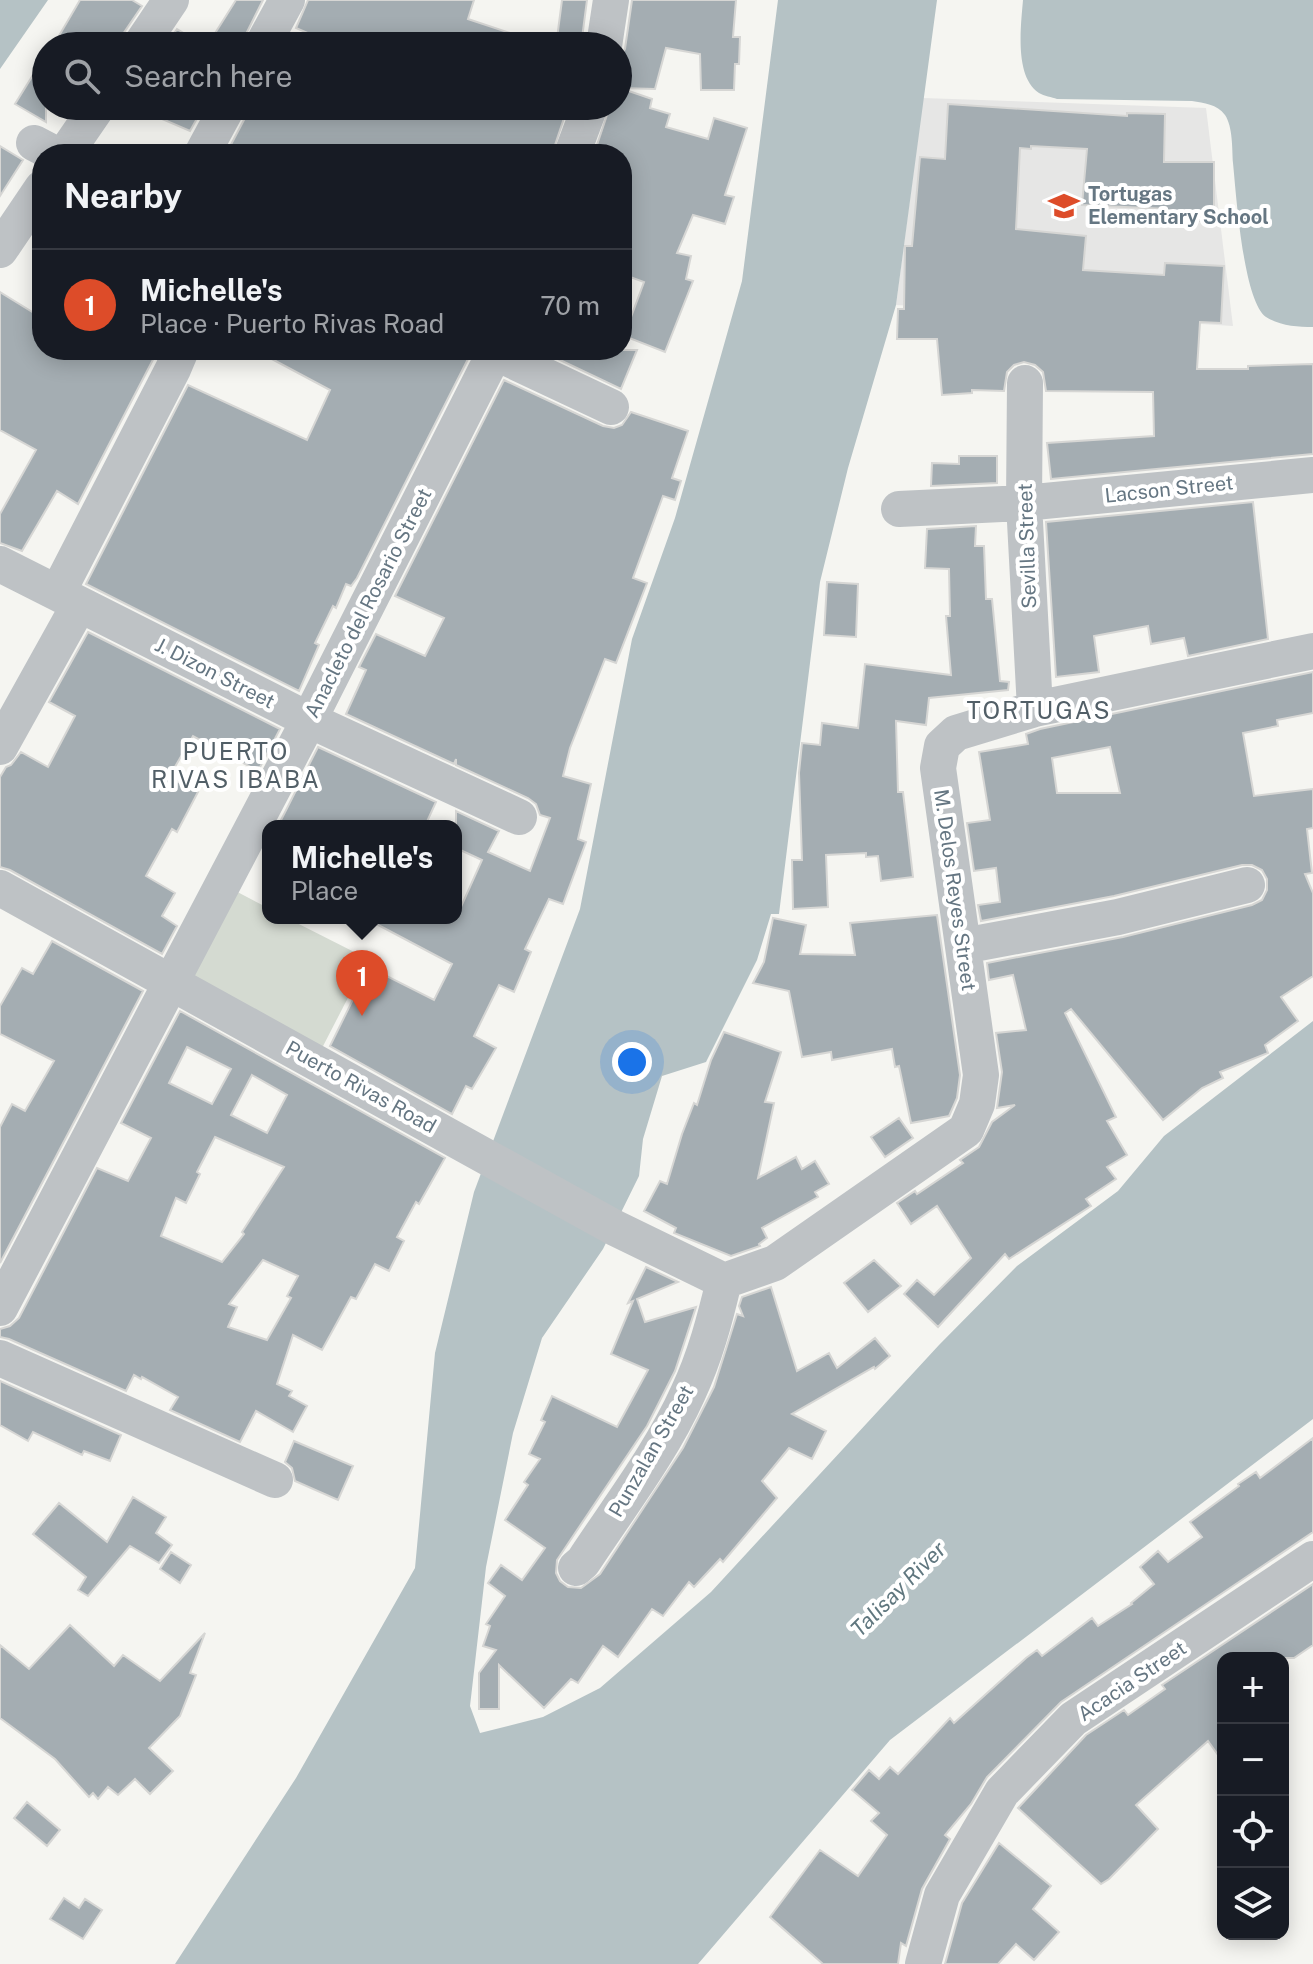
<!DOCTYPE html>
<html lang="en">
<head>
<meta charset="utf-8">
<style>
  :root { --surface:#171b24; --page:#242831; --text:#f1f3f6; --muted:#9ea1a6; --line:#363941; --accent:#dd4c29 }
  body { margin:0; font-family:"Public Sans",sans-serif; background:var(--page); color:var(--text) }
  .controls { position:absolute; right:24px; bottom:24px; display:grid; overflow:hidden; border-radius:16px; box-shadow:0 4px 20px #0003 }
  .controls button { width:72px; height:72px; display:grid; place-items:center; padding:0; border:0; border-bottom:2px solid var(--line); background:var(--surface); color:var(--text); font:40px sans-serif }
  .you { position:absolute; left:632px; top:1062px; width:28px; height:28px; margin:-20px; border:6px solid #fff; border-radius:50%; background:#1a73e8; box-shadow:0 0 0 12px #1a73e833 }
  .badge { display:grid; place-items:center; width:52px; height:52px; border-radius:50%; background:var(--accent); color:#fff; font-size:26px; font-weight:700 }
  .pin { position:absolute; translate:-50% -66px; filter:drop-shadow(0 2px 4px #0008) }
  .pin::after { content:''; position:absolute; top:42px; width:28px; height:24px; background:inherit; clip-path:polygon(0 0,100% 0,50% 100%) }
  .popup { position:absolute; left:262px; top:820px; width:200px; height:104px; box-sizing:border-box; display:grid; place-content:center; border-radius:16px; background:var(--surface); filter:drop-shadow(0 2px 6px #0005); font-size:26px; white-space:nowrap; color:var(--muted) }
  .popup b { font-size:30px; color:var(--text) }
  .popup::after { content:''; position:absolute; left:50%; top:100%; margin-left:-16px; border:16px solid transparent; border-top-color:var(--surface) }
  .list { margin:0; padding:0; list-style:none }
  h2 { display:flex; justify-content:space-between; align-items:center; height:104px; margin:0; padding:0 32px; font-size:34px }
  h2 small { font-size:26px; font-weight:400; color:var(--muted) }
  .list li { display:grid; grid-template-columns:52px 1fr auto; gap:24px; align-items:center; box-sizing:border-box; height:112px; padding:0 32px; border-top:2px solid var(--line) }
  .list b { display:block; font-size:30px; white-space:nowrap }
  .list p { margin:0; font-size:26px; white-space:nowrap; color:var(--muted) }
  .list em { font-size:26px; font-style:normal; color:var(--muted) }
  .icon { flex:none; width:44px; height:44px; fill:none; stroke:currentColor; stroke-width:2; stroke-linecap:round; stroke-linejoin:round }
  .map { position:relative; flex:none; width:1313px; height:1964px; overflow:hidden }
  .search { position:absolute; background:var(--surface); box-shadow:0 4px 20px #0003; left:32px; top:32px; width:600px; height:88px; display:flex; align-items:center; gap:20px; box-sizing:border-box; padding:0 28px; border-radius:44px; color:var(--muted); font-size:30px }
  .panel { position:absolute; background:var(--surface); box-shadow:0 4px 20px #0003; left:32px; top:144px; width:600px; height:216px; border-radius:32px }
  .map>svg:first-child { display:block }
  .built { fill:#e6e6e5 }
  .green { fill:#d4dad1 }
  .water { fill:#b5c2c5 }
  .building { fill:#a4adb2; stroke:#d6d6d4; stroke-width:2; fill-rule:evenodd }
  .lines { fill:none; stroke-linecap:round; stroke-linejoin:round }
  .minor { stroke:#bec2c5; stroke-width:36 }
  .labels { text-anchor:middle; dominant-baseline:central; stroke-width:8; stroke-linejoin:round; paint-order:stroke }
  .poi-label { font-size:20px; font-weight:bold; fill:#657682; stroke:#fff; text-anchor:start }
  .street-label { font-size:20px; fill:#657682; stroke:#fff }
  .water-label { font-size:22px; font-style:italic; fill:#60777f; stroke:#fff }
  .quarter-label { font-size:24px; letter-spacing:2px; fill:#525f67; stroke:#fff }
</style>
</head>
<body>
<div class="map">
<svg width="1313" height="1964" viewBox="0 0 1313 1964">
  <rect width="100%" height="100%" fill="#f5f5f1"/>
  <!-- built -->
  <path class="built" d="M923 98 1206 108 1233 326 896 305Z"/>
  <!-- green -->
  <path class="green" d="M226 886 268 908V918H287L368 959 321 1050 179 976Z"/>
  <!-- water -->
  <path class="water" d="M0 0H48L0 69Z
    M778 0H937L896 305 848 468 820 582 779 914H771L757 960 706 1062 662 1076 643 1139 639 1176 603 1249 542 1338 513 1433 486 1567 470 1706 480 1733 543 1717 600 1688 711 1592 939 1345 1017 1266 1118 1191 1164 1136 1313 1021V1419L890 1740 698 1964H175L296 1778 415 1568 435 1353 474 1192 580 909 632 639 675 518 742 281Z
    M1023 0H1313V327C1297 327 1280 326 1266 317 1243 301 1236 192 1233 163 1232 149 1233 127 1225 115 1217 104 1204 103 1192 101L1057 99C1052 97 1044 96 1039 93 1014 77 1021 25 1023 0Z"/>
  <!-- building -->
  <path class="building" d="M80 0H132L142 6 123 34 119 46H53Z
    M236 0H263L240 46H207Z
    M308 0H474L468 19 537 42V46H304L310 34 296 28Z
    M562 0H587L581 46H556Z
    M632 0H736L733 37H740L739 64H735L734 90H701L700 54 666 48 655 89 620 88 652 99 650 108 670 114 666 127 708 139 714 118 747 128 725 195 734 197 725 224 693 215 677 253 691 256 686 279 693 281 665 352 624 336 644 282 622 274V154H594L610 106H618V61L625 49Z
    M177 29 205 46H165Z
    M46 54V122L15 104Z
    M948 104 1127 116V113L1165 114 1164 162H1214V221H1167V209L1082 205 1087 149 1031 146V149L1020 148 1016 229 1086 236 1083 270 1164 275 1165 263 1224 266 1221 323 1200 322 1197 369H1248V366L1313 364V454L1051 479 1047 443 1154 436 1153 392 1046 391 1043 372 1035 365 1024 362 1014 365 1007 372 1004 391 972 390V393L942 395 937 339H897L898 309H904L905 246H912L920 157 945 159Z
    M132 106H204L190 131Z
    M249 106H568L552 154H226L246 116Z
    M0 146 23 160 0 196Z
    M0 292 42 318V350H158L78 504 57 491 22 551 0 543V514L36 450 0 430Z
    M255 350H469L470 355 357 578 351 586 346 584 336 608 333 606 315 643 319 645 299 691 86 584 188 385 307 440 330 390Z
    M539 350H637L621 389Z
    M504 380 603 426 614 428 622 425 631 412 688 431 672 478 681 481 675 500 663 496 633 578 647 583 616 663 605 659 570 748 563 776 591 784 578 839 586 842 563 904 549 899 525 949 531 952 514 992 499 985 474 1036 496 1048 472 1089 466 1086 452 1114 330 1046 369 967 434 1000 452 964 365 918H456L482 860 456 848V811L499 831 488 852 530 871 550 818 540 815 536 804 528 798 456 765V759L454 764 346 714 366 670 359 667 376 634 425 656 444 618 395 596Z
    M959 456H997V483L931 486 932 463 959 464Z
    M1253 502 1268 639 1188 656 1184 638 1151 644 1148 626 1094 636 1099 672 1056 677 1046 522Z
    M976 526 975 546H984L986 599H992L1000 681 1009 682 1008 690 929 698 926 725 896 721 898 792H903L913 877 881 881 878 856 866 857V853L826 855 828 907 793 909 792 860H802L799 773 802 743 820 745 822 723 858 728 865 664 951 675 946 616H950L949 569 925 568 927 529Z
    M827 582 858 584 856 637 824 635Z
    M88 632 280 729 258 771 193 736 169 777 198 792 177 832 172 829 146 876 175 893 162 916 177 926 162 954 10 870 0 867V777L6 767 11 765 21 752 48 767 75 716 49 702Z
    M1313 672V713L1277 720 1278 726 1243 733 1254 796 1313 789V828L1307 829 1312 873 1305 874 1313 893V976L1281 997 1298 1021 1265 1045 1268 1053 1220 1072 1223 1078 1202 1088 1163 1120 1071 1009 1065 1013 1116 1117 1107 1121 1127 1155 1107 1167 1116 1179 1086 1199 1091 1206 1009 1259 1005 1254 938 1327 904 1294 917 1280 934 1295 971 1258 937 1206 911 1224 897 1203 915 1191 917 1194 963 1163 960 1160 979 1147 992 1122 1015 1105 997 1108 1002 1072 996 1033 1026 1030 1013 975 989 980 987 963 1123 937 1252 905 1262 900 1267 890V879L1262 870 1252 865H1242L1114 896 981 921 978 905 1000 902 996 868 974 871 967 823 990 820 979 752 1028 744 1026 734 1040 729ZM1110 747 1120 793H1057L1052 758Z
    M318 747 436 802 425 826H278Z
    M937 915 960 1075 957 1098 949 1116 911 1123 899 1066 895 1067 892 1049 832 1060 831 1052 802 1057 789 991 753 983 764 962 773 918 806 925 800 954 855 955 850 923Z
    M52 941 143 991 0 1263V1127L12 1104 25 1111 54 1061 0 1034V1006L22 968 33 974Z
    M180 1011 445 1158 419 1204 416 1202 397 1237 404 1241 389 1271 375 1264 356 1299 351 1297 322 1350 293 1335 277 1384 292 1391 289 1396 307 1406 293 1432 256 1411 240 1442 170 1410 178 1397 142 1377 141 1379 134 1375 126 1391 9 1339 0 1337V1329L10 1326 19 1318 97 1168 128 1181 151 1138 121 1123ZM187 1047 231 1069 212 1104 169 1083ZM252 1075 287 1095 267 1133 231 1115ZM215 1137 284 1167 242 1232 244 1234 222 1262 161 1236 176 1198 186 1203 200 1174 197 1172ZM263 1260 298 1276 287 1296 291 1298 267 1340 228 1327 237 1307 229 1304Z
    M724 1032 781 1052 765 1102 774 1103 758 1178 796 1157 802 1169 815 1161 829 1184 815 1192 818 1197 762 1228 767 1238 759 1244 760 1246 731 1256 674 1233 676 1228 644 1211 660 1181 667 1184 682 1134 694 1103 697 1105 711 1060Z
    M899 1118 913 1138 885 1157 871 1137Z
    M874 1260 901 1286 868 1312 844 1283Z
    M646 1267 678 1282 637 1299 645 1322 696 1307 675 1371 647 1426 557 1560 556 1573 560 1581 568 1587 581 1588 600 1574 683 1448 714 1387 737 1314 743 1316 739 1306 742 1297 771 1287 797 1371 829 1353 837 1368 875 1338 890 1356 875 1369 874 1367 792 1414 826 1431 812 1459 789 1448 762 1481 777 1498 723 1562 720 1559 694 1587 689 1582 663 1616 652 1609 618 1657 603 1646 578 1683 571 1679 544 1708 499 1665V1709H479V1673L496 1650 483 1646 490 1626 486 1624 505 1596 488 1583 501 1565 522 1580 545 1548 505 1520 528 1485 524 1482 540 1459 529 1454 545 1422 541 1420 552 1396 617 1427 648 1370 611 1354 633 1301 628 1303Z
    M0 1381 121 1435 110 1461 84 1451 82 1455 33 1432 28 1441 0 1425Z
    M1313 1438V1532L1061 1702 987 1777 971 1804 945 1835 950 1839 922 1889 906 1946 901 1943 898 1964H823L770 1917 820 1850 858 1876 887 1835 871 1821 879 1813 852 1790 869 1770 879 1779 890 1767 898 1774 950 1718 954 1723 1026 1658 1037 1650 1042 1656 1092 1618 1098 1626 1132 1604 1131 1603 1154 1584 1140 1567 1158 1551 1168 1562 1202 1537 1190 1522 1239 1486 1238 1484 1256 1472 1260 1478Z
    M294 1441 353 1466 338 1500 295 1481 292 1468 285 1462Z
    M133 1497 166 1517 156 1533 172 1545 159 1563 130 1546 88 1596 78 1590 86 1577 33 1534 59 1503 107 1542Z
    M171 1552 191 1565 180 1583 160 1569Z
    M1313 1584V1645L1294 1658H1223V1762L1208 1741 1136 1805 1158 1829 1109 1879 1101 1884 1018 1808 1086 1735 1124 1710 1128 1715 1165 1689 1162 1685Z
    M70 1625 114 1666 123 1655 160 1681 205 1633 190 1673 196 1675 180 1716 149 1748 173 1771 150 1794 135 1779 118 1795 108 1787 98 1799 93 1793 89 1797 55 1759 0 1718V1645L29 1669Z
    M27 1802 60 1830 47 1846 14 1818Z
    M999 1843 1051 1886 1033 1909 1059 1932 1034 1960 1016 1944 998 1964H945L962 1903Z
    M64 1898 79 1908 85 1899 102 1910 83 1939 50 1919Z"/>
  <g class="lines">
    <!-- minor -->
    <path class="minor" d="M140 46 171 0
      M262 46 287 0
      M604 46 611 0
      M34 143 55 154
      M65 154 98 106
      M202 154 228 106
      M572 154 590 106
      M0 250 42 188
      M490 350 611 407
      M1025 383 1024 503 1035 709
      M899 509 1024 503 1313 475
      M0 564 309 720 519 817
      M58 592 173 369 181 350
      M0 747 79 605
      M0 888 615 1228 724 1281
      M963 946 1118 917 1247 885
      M724 1281 775 1263 966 1130 977 1104 981 1075 938 768 942 746 956 733 1035 709 1313 651
      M0 1308 309 720 496 350
      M0 1358 275 1480
      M576 1568 583 1562C619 1507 661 1453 688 1393 705 1357 715 1319 724 1281
      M923 1964 942 1895 1002 1792 1073 1719 1313 1559"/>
  </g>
  <!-- icons -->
  <defs>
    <symbol id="school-bare" viewBox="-9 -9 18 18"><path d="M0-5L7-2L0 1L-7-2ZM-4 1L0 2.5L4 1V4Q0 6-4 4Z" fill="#dd4c29" stroke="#fff" stroke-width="2.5" paint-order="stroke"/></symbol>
  </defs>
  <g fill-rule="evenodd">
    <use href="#school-bare" x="1042" y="184" width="44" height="44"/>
  </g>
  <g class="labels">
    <!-- poi labels -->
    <g class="poi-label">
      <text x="1088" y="194">Tortugas<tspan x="1088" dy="23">Elementary School</tspan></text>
    </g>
    <!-- street labels -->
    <g class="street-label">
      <text transform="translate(1169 489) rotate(-6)">Lacson Street</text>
      <text transform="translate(1027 546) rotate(-92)">Sevilla Street</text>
      <text transform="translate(368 603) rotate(-63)">Anacleto del Rosario Street</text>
      <text transform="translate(215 673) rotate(27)">J. Dizon Street</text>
      <text transform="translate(955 890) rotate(82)">M. Delos Reyes Street</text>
      <text transform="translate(361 1087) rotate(29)">Puerto Rivas Road</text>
      <text transform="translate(651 1451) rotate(-60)">Punzalan Street</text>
      <text transform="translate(1132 1681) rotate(-34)">Acacia Street</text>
    </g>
    <!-- water labels -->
    <g class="water-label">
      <text transform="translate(898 1589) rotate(-45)">Talisay River</text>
    </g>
    <!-- quarter labels -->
    <g class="quarter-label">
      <text x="1039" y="710">TORTUGAS</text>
      <text x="236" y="751">PUERTO<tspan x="236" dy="28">RIVAS IBABA</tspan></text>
    </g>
  </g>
</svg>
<div class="controls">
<button>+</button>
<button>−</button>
<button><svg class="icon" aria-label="locate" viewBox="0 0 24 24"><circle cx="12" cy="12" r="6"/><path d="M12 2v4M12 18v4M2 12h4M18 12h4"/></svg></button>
<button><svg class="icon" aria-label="layers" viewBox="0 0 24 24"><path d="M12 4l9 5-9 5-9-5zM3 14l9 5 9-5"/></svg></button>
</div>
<div class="you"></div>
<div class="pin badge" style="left:362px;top:1016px">1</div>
<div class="popup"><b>Michelle's</b>Place</div>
<div class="search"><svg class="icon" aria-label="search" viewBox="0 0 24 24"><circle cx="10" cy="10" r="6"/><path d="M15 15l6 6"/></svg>Search here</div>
<section class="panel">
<h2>Nearby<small></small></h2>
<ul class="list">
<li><span class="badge">1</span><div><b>Michelle's</b><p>Place · Puerto Rivas Road</p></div><em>70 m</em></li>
</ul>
</section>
</div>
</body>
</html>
